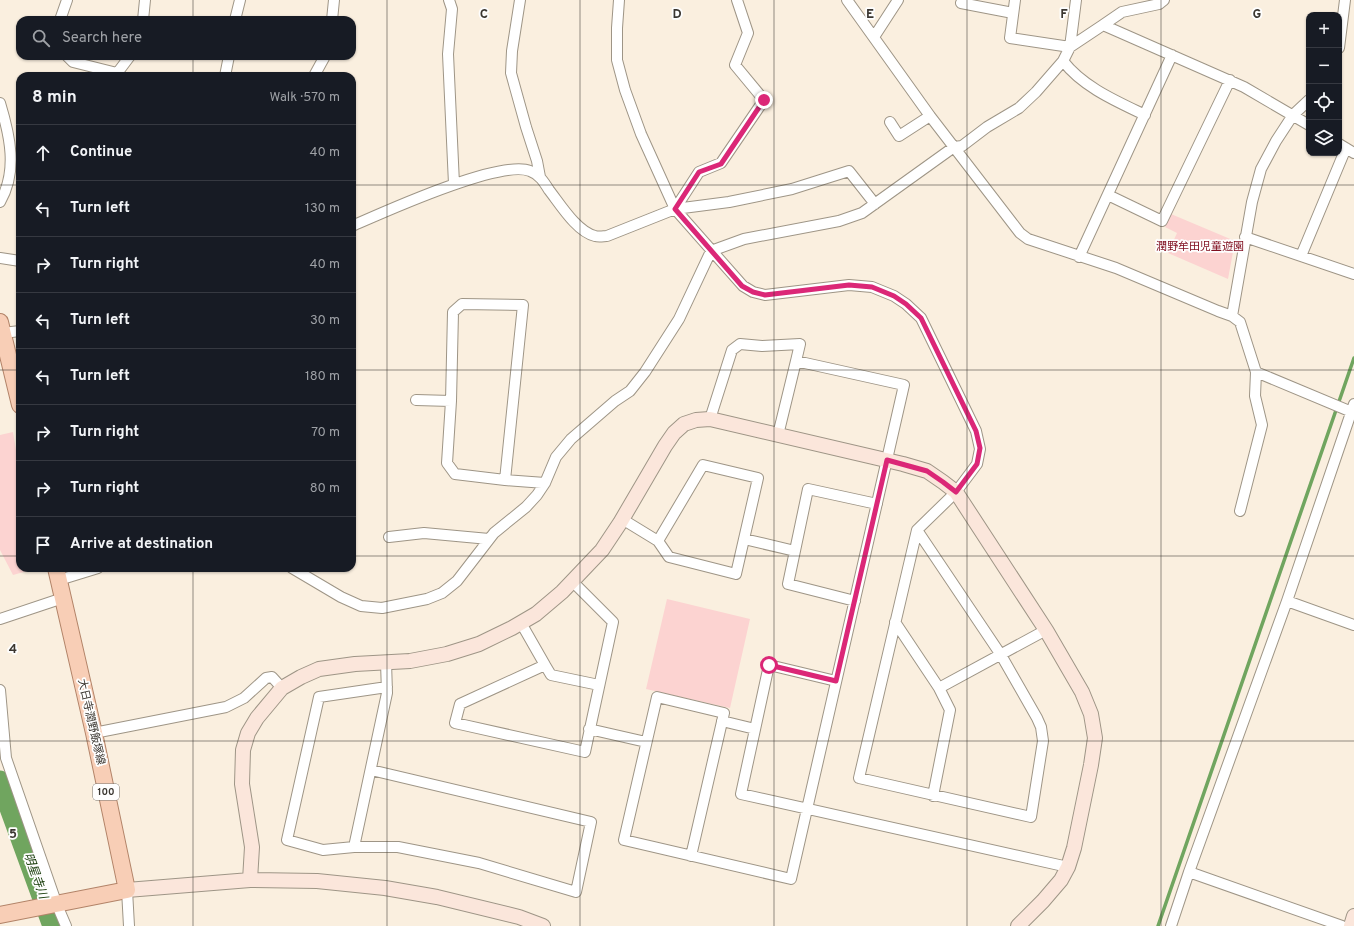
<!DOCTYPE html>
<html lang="en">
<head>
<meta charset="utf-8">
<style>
  :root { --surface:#171b24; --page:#242831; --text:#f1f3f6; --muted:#9ea1a6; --line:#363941 }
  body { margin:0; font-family:Overpass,"Noto Sans JP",sans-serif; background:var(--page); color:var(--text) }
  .controls { position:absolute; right:12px; top:12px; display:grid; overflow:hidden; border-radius:8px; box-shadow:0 1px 3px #0004 }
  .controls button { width:36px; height:36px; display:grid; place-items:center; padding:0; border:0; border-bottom:1px solid var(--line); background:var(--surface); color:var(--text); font:20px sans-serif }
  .stop { position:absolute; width:12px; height:12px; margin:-9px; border:3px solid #db2777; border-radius:50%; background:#fff }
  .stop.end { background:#db2777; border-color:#fff; box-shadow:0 1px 4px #0008 }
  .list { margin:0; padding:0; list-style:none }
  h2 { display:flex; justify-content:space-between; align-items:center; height:52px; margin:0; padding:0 16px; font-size:17px }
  h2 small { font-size:13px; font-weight:400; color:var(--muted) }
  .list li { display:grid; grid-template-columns:26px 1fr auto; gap:12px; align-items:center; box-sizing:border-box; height:56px; padding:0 16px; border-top:1px solid var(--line) }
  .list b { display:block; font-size:15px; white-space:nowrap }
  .list em { font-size:13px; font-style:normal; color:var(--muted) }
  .icon { flex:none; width:22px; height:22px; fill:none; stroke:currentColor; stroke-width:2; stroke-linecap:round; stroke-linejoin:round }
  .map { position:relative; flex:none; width:1354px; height:926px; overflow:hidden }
  .search { position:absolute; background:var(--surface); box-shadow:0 1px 3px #0004; left:16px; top:16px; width:340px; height:44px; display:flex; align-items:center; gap:10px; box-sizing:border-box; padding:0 14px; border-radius:12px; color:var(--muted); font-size:15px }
  .panel { position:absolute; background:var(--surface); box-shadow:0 1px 3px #0004; left:16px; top:72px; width:340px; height:500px; border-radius:12px }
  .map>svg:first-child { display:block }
  .green { fill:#fcd3d1 }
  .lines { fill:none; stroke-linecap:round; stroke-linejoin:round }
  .stream { stroke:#70a55f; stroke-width:3.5 }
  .river { stroke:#70a55f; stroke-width:21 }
  .street-casing { stroke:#9e9586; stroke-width:12 }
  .secondary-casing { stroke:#9e9586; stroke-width:16 }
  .primary-casing { stroke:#b28368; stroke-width:18 }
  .street { stroke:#fff; stroke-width:10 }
  .secondary { stroke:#fbe6db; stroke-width:14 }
  .primary { stroke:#f8ceb6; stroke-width:16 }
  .route { stroke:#db2777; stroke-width:5 }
  .grid { fill:none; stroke:#3a3630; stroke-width:1; stroke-opacity:0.55 }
  .labels { text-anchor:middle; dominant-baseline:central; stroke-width:3.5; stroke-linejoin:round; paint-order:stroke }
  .shield { fill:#fefefe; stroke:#75726e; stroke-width:1 }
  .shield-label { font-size:10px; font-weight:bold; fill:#3a3630 }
  .park-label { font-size:11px; fill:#800f20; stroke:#fefefe }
  .street-label { font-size:11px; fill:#3a3630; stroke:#fefefe }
  .water-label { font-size:12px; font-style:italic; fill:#183c0a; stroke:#fefefe }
  .grid-label { font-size:13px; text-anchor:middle; font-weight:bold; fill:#3a3630; stroke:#fefefe; stroke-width:3.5; stroke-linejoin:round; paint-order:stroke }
</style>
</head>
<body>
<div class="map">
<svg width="1354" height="926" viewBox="0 0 1354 926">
  <rect width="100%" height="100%" fill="#faefdf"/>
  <!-- green -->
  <path class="green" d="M1171 214 1235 241 1228 279 1168 253 1177 233 1165 227Z
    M13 432 20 474V568H38L13 575 0 550V435Z
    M667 599 750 619 730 708 646 689Z"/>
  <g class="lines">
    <!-- stream -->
    <path class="stream" d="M1158 926 1354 358"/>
    <!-- river -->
    <path class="river" d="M0 781 53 926"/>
    <defs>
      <path id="street" d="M449 0 452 9 448 54 454 184
        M520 0 512 51 511 73 526 127 537 161 540 177
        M619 0 617 28V60L625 90 641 134 675 209 743 286 753 292 765 295 849 285 872 287 894 296 906 304 921 318 976 431 980 449 977 464 956 492 917 530 859 778 1031 817 1043 741 1041 727 1037 718 1001 655 917 530
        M847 0 930 116 1020 233 1028 239 1116 268 1218 311 1232 316 1240 322 1256 372 1354 413
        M1076 0 1070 47 1103 25 1244 87 1309 125
        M961 3 1013 13
        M60 20 67 0
        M143 20 145 0
        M235 20 240 0
        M332 20 334 0
        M1103 25 1122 12 1159 4 1164 0
        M874 37 898 0
        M1339 48 1345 0
        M67 56 73 62 117 73
        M1063 61C1083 87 1116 101 1145 115
        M115 76 130 56
        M225 76 229 56
        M314 76 325 56
        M0 103C10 136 18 171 0 202
        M890 122 899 136 930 116
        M1339 144 1354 153
        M1108 195 1162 221 1230 80
        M675 209 699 172 721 163 764 100 735 65 748 33 737 0
        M352 226C384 212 500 159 530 171 539 174 544 182 549 190 560 204 577 232 595 236 599 237 604 236 607 236L675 209 729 202 792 189 849 171 875 204
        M1245 237 1354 274
        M1301 256 1346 148
        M1079 257 1172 55
        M0 258 20 261
        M1232 316 1252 202 1261 169 1276 141 1293 115 1309 100
        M3 333 20 331
        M416 400 451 401
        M778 435 796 361
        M505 480 523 305 462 304 453 312 451 401 447 463 455 474 505 480 545 483
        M1240 511 1262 425 1255 396 1256 372
        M622 519 658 541 669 557 736 574 758 478 703 465 658 541
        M389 537 424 533 489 539
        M744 539 795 551
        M292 568 341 597 361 606 382 608 427 599 442 593 457 581 494 533 526 507 537 495 545 483 556 457 571 439 615 401 630 391 645 372 679 319 711 251 744 239 839 221 862 213 954 147 962 146 987 127 1019 108 1036 92 1063 61 1070 47 1010 38 1015 0
        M59 580 98 568
        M855 601 788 584 808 489 877 504
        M1287 601 1354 625
        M0 619 63 598
        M895 622 939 688 1046 630
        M521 623 545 665 460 704 455 723 585 752 613 622 573 582
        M545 665 551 675 599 685
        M836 681 769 665 741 794 1068 867
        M0 690 6 758 57 905 66 926
        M722 721 755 729
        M589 729 646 742
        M94 733 226 707 244 698 266 678 272 677 282 688
        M371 770 591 822 576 892 479 863 398 847H354L323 850 287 840 319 697 387 687
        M933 796 950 710 939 688
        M354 847 387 693 386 662
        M691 856 724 713 657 697 624 840 791 879 904 385 796 361 800 344 762 346 740 344 732 350 710 419
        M1189 872 1342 926
        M127 890 129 926
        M1171 926 1189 872 1287 601 1354 404"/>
      <path id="secondary" d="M250 880 252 847 242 784 243 750 248 733 257 718 282 688 301 677 319 669 355 664 410 661 447 654 479 644 512 628 536 614 562 592 602 550 620 523 665 446 674 433 684 424 696 420 710 419 903 464 927 471 943 482 956 492 1046 630 1082 692 1091 714 1095 738 1091 765 1074 848 1068 867 1061 880 1043 901 1018 926
        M127 890 250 880 317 881 385 888 437 897 519 917 543 926
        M1351 926 1354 916"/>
      <path id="primary" d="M0 322 20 405
        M0 915 127 890 94 733 56 568"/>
    </defs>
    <!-- street casing -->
    <use href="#street" class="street-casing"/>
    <!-- secondary casing -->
    <use href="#secondary" class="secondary-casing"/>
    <!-- primary casing -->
    <use href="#primary" class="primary-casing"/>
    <!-- street -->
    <use href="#street" class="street"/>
    <!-- secondary -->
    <use href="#secondary" class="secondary"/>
    <!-- primary -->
    <use href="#primary" class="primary"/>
  </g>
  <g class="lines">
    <!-- route -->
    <path class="route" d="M764 100 721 164 699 172 675 209 742 286 753 292 765 295 849 285 872 287 894 296 906 304 921 318 976 431 980 448 977 464 956 492 943 482 927 471 887 460 836 681 769 665"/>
  </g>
  <!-- grid -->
  <path class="grid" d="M193 0V20M387 0V926M580 0V926M774 0V926M967 0V926M1161 0V926M193 56V76M0 185H20M352 185H1354M0 370H20M352 370H1354M0 556H20M352 556H1354M193 568V926M0 741H1354"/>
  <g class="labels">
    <!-- shield labels -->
    <rect class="shield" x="93" y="784" width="26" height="16" rx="3"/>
    <g class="shield-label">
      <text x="106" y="792">100</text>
    </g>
    <!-- park labels -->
    <g class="park-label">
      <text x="1200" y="247">潤野牟田児童遊園</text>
    </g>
    <!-- street labels -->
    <g class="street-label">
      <text transform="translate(91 722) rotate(77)">大日寺潤野飯塚線</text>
    </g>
    <!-- water labels -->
    <g class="water-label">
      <text transform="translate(35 876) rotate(70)">明星寺川</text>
    </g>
  </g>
  <g class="grid-label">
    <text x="484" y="18">C</text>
    <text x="677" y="18">D</text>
    <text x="870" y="18">E</text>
    <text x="1064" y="18">F</text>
    <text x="1257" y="18">G</text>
    <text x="13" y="653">4</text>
    <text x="13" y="838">5</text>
  </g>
</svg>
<div class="controls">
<button>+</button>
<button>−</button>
<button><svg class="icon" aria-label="locate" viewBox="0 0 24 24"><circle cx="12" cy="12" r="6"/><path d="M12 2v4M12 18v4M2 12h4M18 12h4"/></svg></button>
<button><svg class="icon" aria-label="layers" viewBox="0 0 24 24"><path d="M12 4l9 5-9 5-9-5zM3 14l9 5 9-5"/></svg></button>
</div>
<div class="stop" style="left:769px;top:665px"></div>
<div class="stop end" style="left:764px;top:100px"></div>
<div class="search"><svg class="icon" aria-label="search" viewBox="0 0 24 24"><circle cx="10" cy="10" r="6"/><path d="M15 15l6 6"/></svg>Search here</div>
<section class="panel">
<h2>8 min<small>Walk · 570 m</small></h2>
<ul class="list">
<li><svg class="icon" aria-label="ahead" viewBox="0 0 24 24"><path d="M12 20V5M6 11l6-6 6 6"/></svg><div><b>Continue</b></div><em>40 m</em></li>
<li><svg class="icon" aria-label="left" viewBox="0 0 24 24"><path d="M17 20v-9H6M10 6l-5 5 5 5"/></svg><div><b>Turn left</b></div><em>130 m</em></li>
<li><svg class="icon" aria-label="right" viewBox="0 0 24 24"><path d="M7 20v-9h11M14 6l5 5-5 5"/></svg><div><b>Turn right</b></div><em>40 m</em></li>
<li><svg class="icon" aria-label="left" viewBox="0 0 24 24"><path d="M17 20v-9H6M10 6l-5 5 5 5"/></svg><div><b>Turn left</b></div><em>30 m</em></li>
<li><svg class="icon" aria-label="left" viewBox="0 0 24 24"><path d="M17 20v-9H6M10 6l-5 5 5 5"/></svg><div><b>Turn left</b></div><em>180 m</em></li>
<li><svg class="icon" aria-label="right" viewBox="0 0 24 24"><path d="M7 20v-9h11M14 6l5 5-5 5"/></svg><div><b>Turn right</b></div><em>70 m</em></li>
<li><svg class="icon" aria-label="right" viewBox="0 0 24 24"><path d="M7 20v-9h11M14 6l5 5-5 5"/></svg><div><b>Turn right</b></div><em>80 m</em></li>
<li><svg class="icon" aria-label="arrive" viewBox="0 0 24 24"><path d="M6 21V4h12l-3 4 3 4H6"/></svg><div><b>Arrive at destination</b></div></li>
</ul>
</section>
</div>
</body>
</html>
